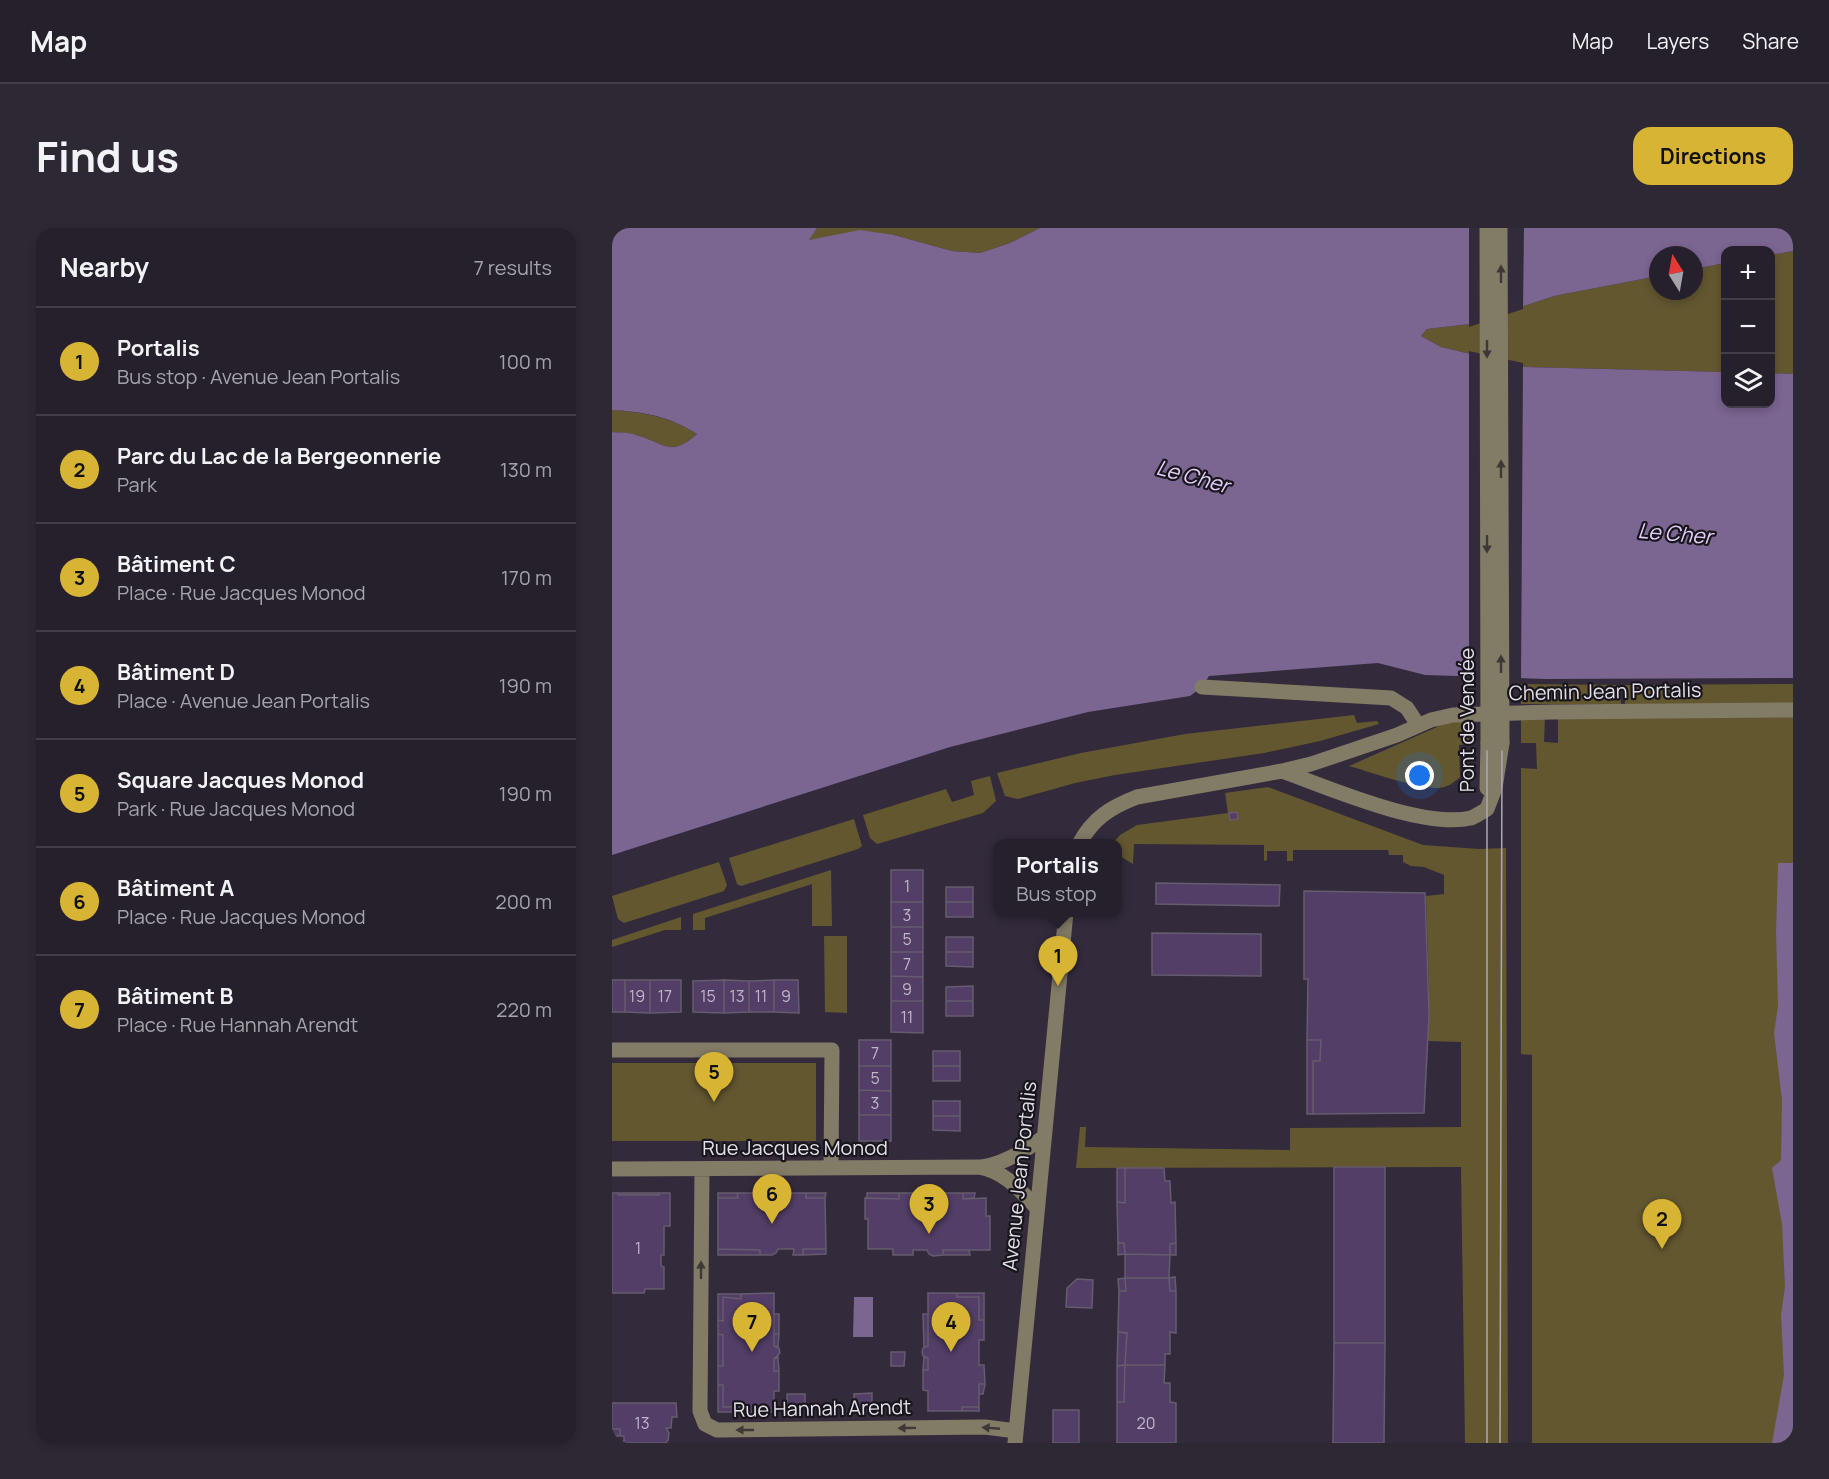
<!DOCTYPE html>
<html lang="en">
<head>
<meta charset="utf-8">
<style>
  :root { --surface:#26202c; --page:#2e2834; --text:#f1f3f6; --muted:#a4a3a9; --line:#423e48; --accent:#d8b434 }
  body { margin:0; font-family:Manrope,sans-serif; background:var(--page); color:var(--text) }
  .controls { position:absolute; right:18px; top:18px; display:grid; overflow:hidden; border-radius:12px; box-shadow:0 3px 9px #0003 }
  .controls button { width:54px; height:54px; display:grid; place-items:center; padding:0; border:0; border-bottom:2px solid var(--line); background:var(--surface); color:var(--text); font:30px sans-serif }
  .compass { position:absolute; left:1037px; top:18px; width:54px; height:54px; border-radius:50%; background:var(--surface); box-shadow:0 3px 9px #0003; rotate:349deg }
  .you { position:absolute; left:808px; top:548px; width:21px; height:21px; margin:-15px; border:4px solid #fff; border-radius:50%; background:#1a73e8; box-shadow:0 0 0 9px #1a73e833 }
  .badge { display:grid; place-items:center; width:39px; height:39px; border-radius:50%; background:var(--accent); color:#111; font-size:20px; font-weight:700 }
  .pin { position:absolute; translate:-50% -50px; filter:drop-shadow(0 2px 3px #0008) }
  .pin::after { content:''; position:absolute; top:32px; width:21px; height:18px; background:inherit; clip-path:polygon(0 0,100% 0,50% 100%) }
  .popup { position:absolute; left:381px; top:611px; width:129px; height:78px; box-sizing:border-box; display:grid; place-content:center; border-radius:12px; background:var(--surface); filter:drop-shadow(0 2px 4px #0005); font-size:20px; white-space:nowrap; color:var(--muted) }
  .popup b { font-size:22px; color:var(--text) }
  .popup::after { content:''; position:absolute; left:50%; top:100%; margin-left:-12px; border:12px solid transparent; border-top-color:var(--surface) }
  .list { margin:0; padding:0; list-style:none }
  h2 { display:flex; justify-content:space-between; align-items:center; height:78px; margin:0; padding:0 24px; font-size:26px }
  h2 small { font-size:20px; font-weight:400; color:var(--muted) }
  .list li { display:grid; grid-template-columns:39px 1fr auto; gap:18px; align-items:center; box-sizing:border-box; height:108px; padding:0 24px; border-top:2px solid var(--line) }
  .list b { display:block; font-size:22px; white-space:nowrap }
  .list p { margin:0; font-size:20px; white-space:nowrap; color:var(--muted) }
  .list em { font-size:20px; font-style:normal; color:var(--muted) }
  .icon { flex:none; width:33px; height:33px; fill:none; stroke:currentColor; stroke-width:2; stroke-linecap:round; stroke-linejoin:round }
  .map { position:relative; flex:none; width:1181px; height:1215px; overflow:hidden; border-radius:18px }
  header { display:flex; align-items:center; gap:36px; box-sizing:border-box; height:84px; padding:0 30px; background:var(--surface); border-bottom:2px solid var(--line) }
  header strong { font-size:28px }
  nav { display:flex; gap:33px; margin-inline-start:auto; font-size:21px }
  .intro { display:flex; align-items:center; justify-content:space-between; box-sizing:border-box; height:144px; padding:0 36px }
  h1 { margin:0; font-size:42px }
  .button { padding:15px 27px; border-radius:18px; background:var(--accent); color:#111; font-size:21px; font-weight:700 }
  main { display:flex; gap:36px; padding:0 36px }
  aside { flex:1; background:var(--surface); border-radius:18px; box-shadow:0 3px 9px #0003 }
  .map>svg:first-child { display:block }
  .green { fill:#635730 }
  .water { fill:#7b6591 }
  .pier { fill:#332b3b }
  .building { fill:#533e67; stroke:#655c6e; stroke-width:1.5 }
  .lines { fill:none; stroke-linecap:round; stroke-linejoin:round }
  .minor { stroke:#827b66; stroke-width:15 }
  .tram { stroke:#ada8b4; stroke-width:1.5 }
  .minor-bridge { stroke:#827b66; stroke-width:15 }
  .oneway { fill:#3e3936 }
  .labels { text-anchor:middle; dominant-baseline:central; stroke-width:4.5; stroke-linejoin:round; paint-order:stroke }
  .number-label { font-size:16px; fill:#bfb7c8 }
  .street-label { font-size:20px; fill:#e3dfe9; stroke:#19151c }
  .water-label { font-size:21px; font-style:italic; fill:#e2cef7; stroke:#19151c }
</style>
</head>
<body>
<header>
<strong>Map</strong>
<nav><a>Map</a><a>Layers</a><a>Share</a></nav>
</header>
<div class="intro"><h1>Find us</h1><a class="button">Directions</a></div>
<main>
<aside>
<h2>Nearby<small>7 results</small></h2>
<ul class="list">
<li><span class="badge">1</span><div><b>Portalis</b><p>Bus stop · Avenue Jean Portalis</p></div><em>100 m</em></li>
<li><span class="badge">2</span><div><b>Parc du Lac de la Bergeonnerie</b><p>Park</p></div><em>130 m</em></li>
<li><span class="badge">3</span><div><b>Bâtiment C</b><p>Place · Rue Jacques Monod</p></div><em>170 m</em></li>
<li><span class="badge">4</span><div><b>Bâtiment D</b><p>Place · Avenue Jean Portalis</p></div><em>190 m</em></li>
<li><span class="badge">5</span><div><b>Square Jacques Monod</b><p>Park · Rue Jacques Monod</p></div><em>190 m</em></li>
<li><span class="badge">6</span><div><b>Bâtiment A</b><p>Place · Rue Jacques Monod</p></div><em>200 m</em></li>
<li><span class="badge">7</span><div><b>Bâtiment B</b><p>Place · Rue Hannah Arendt</p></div><em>220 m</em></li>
</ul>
</aside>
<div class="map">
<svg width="1181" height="1215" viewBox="0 0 1181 1215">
  <rect width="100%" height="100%" fill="#332b3b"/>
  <!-- green -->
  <path class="green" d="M205 0H428L398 15 368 25 340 23 282 7 196 12Z
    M1181 23V146L1159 145V27Z
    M1113 35V144L914 139 829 119 809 108 815 101 858 96 942 68 1046 48V63H1082V41Z
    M0 182C31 184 59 189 85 206 57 231 52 214 24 207 17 205 8 205 0 204Z
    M909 456 1009 457V476H909Z
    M1181 456V477H1013V457Z
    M742 487 745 495 765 493 767 496 708 513 652 525 503 547 463 555 406 571 393 568 385 545 469 525 573 506Z
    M909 489H933L932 514 946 515V489H1181V1215H920V827L909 826V540L925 541 924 515H909Z
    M857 490V516L847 517 848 549C842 555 835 559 827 560 805 561 759 544 737 538L825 499 827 497Z
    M378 548 384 573 371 585 265 616 258 610 251 587 334 561 340 574 362 567 359 553Z
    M656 559 811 617 867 621 894 620 896 1215H853L849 939 464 940 468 899H474L473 919 678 922V900L849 899V814L816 813 817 765 814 668 832 666V647L812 639 799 638 791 634V627H777L776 622H681V633H675V623H655V632L652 633V617L522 616 521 636 506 627V616L501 615 508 607 525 597 616 585 613 565Z
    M242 591 250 618 246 621 129 658 125 656 117 630Z
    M107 634 115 657 112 663 12 695 6 691 0 668Z
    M219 642 220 698H200V656L93 690V702H81V686Z
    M69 689V702H53L0 719V712Z
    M212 708H235V785L213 784Z
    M0 835H204V913H0Z"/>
  <!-- water -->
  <path class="water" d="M0 0H205L197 12 248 2 282 7 340 23 368 25 398 15 428 0H1181V23L1159 27 1158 22H1114L1113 35 1082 41V27H1046V48L942 68 858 96 815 101 809 108 829 119 914 139 1113 144 1114 176H1158L1159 145 1181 146V450L933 451 813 447 766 435 597 448 590 459 578 468 476 484 338 519 0 627V204C8 205 17 204 24 207 52 214 57 231 85 206 57 188 32 184 0 182Z
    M1166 635H1181V1215H1160L1172 1147 1169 1087 1173 1059 1170 996 1160 940 1169 932 1170 872 1162 805 1166 778 1164 704Z
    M242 1069H261V1109H241Z"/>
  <!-- pier -->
  <path class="pier" d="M857 0H912L911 81 857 99Z
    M857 123 911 135 909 453 857 451Z"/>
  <!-- building -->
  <path class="building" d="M625 584 626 591 618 592 617 585Z
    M279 642H311V674H279Z
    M544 655 668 657 667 678 544 676Z
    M334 659H361V674H334Z
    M692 663 813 665 817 787 812 885 701 886V833H708L709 812H695L696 751H692Z
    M279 674H311V699H279Z
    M334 674H361V689H334Z
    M279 699H311V724H279Z
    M540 705 649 706V748L540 747Z
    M334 709H361V724H334Z
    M279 724H311V749L279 748Z
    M334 724H361V739L334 738Z
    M279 748 311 749V773H279Z
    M0 752H13V784H0Z
    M13 752H38V785L13 784Z
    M38 752H69V784L38 785Z
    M112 752 137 753V784L112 785Z
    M112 752V785L81 784V753Z
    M162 752H186L187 785 162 784Z
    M162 752V784H137V753Z
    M361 758V773H334V759Z
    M279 773H311V805L279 804Z
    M334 773H361V788H334Z
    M247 812H279V838H247Z
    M695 812H709L708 833H701V886H695Z
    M321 823H348V838H321Z
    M247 838H279V863L247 862Z
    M321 838H348V853H321Z
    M247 862 279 863V887H247Z
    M321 873H348V888H321Z
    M247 887H279V913H247Z
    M321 888H348V903L321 902Z
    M722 939H773V1115H722Z
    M505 940H513V975L505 974Z
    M513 940H552L553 953H558L559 975 563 974 564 1015 558 1016V1027L513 1026 512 1015H506L505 974 513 975Z
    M0 965H6V967H47V965H58V998H52V1027H49V1038L52 1039V1061H33L32 1065H0Z
    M6 965H47V967H6Z
    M106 965H125L126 970H106Z
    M125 965H144V970H175L176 965H194V970H213L214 1021H191V1027H181L182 1021H166L164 1025 160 1027H148V1022L106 1021V970H126Z
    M144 965H176L175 970H144Z
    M194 965H214L213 970H194Z
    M255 965H287V971L255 970Z
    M287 965H307V970H331V965H351V971L374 970V988H378V1022H331V1027L321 1028 317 1026 315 1022H301V1027H281V1021H256V991H253V970L287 971Z
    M307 965H331V970H307Z
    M351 965H363L362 970 351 971Z
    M506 1015H512L513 1026 506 1027Z
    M564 1015V1027H558V1016Z
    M106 1021 148 1022V1027H106Z
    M191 1021H214V1026L191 1027Z
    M331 1022H357L358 1027H331Z
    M513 1026 558 1027 557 1050H513Z
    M563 1049 564 1063H558L557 1050Z
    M513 1050H557L558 1063H564V1105L558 1104V1126H553V1137H513L515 1105 506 1104 507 1063H514Z
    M513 1050 514 1063H507L506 1051Z
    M465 1051 481 1052 480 1080 454 1079 455 1060Z
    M162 1065V1118L167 1120 168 1125 162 1131V1143H167V1163H162V1184H129L128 1179H111V1157H106V1138H111V1107L106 1106V1092L111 1093V1069L129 1071V1066Z
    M316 1065H345V1069H367V1092H372V1112H367V1137H372L373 1156H367V1179H350V1183H316V1163L311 1162V1142H316V1130L311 1128 310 1124 311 1120 316 1118Z
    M345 1065H372V1092H367V1069H345Z
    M106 1066H129V1071L111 1069V1093L106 1092Z
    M162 1086H167V1106H162Z
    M311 1086H316V1118L312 1119Z
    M506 1104 515 1105 513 1137 505 1138Z
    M106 1106 111 1107V1138H106Z
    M162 1106H167L166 1119 162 1118Z
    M722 1115H773L772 1215H721Z
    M279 1124H293L292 1138H279Z
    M166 1129 167 1143H162V1131Z
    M312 1129 316 1130V1142H311Z
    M513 1137H553L552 1155H558V1174L564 1175V1215H505V1174H512Z
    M513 1137 512 1174H505V1138Z
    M367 1156H373L371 1166H367Z
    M106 1157H111V1179H128L129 1184H106Z
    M260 1165V1184L250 1183 242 1175V1166Z
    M175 1166H193V1175L185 1184 175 1183Z
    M0 1175H64L65 1189H60L59 1200H54L57 1205 56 1212 54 1215H3L12 1214V1208H8V1201H0Z
    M242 1175 250 1183H242Z
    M350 1179H367V1183H350Z
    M441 1182H467V1215H441Z
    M0 1201H8V1208H0Z"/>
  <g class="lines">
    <!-- minor -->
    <path class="minor" d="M590 459 779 470 795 480 806 497
      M670 543C717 560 811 601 859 590 864 588 870 584 875 581
      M875 560 876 515
      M875 581 883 560 890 515
      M467 616C481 590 499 579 525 569L670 543 699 536 785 507 819 492 841 487 940 484 1181 482
      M0 822H220L219 939
      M370 939C393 935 413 923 432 909
      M0 941 367 939C392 943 408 962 425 980
      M90 941 88 1183 93 1196 105 1202 373 1199 404 1203
      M403 1215 454 684"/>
    <!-- tram -->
    <path class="tram" d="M875 0V1215
      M888 1215 890 515 888 0"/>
    <!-- minor-bridge -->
    <path class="minor-bridge" d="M875 0 876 515
      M888 0 890 515"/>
  </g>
  <!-- one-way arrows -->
  <defs><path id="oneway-solid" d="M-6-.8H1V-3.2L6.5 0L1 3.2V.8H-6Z" transform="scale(1.5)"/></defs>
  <g class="oneway">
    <use href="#oneway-solid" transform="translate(889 46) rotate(-90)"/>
    <use href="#oneway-solid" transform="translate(875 121) rotate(90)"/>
    <use href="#oneway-solid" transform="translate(889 241) rotate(-90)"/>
    <use href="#oneway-solid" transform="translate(875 316) rotate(90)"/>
    <use href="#oneway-solid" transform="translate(889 436) rotate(-90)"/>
    <use href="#oneway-solid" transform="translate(89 1042) rotate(-90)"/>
    <use href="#oneway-solid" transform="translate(295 1200) rotate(179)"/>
    <use href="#oneway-solid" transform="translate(379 1200) rotate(-175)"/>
    <use href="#oneway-solid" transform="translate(133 1202) rotate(180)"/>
  </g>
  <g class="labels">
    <!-- number labels -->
    <g class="number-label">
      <text x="295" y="658">1</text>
      <text x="295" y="687">3</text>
      <text x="295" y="711">5</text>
      <text x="295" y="736">7</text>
      <text x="295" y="761">9</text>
      <text x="25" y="768">19</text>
      <text x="53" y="768">17</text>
      <text x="96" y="768">15</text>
      <text x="125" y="768">13</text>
      <text x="149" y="768">11</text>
      <text x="174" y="768">9</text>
      <text x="295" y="789">11</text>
      <text x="263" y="825">7</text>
      <text x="263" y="850">5</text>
      <text x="263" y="875">3</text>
      <text x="26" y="1020">1</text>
      <text x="30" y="1195">13</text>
      <text x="534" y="1195">20</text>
    </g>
    <!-- street labels -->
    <g class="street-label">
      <text transform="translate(993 463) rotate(-1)">Chemin Jean Portalis</text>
      <text transform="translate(854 492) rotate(-90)">Pont de Vendée</text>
      <text x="183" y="919">Rue Jacques Monod</text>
      <text transform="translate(407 948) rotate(-84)">Avenue Jean Portalis</text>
      <text transform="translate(210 1180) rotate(-1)">Rue Hannah Arendt</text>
    </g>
    <!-- water labels -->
    <g class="water-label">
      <text transform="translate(581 248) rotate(15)">Le Cher</text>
      <text transform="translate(1063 305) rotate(5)">Le Cher</text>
    </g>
  </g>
</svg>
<div class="controls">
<button>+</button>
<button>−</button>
<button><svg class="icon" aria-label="layers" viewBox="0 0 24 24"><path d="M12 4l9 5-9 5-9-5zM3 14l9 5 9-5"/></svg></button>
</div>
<svg class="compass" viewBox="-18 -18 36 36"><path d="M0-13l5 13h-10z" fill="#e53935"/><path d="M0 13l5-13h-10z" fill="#a4a3a9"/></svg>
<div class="you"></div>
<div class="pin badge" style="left:446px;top:758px">1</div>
<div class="popup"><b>Portalis</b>Bus stop</div>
<div class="pin badge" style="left:1050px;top:1021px">2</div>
<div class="pin badge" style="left:317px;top:1006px">3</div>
<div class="pin badge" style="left:339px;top:1124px">4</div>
<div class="pin badge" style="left:102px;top:874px">5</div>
<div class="pin badge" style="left:160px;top:996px">6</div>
<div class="pin badge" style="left:140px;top:1124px">7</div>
</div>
</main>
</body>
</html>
